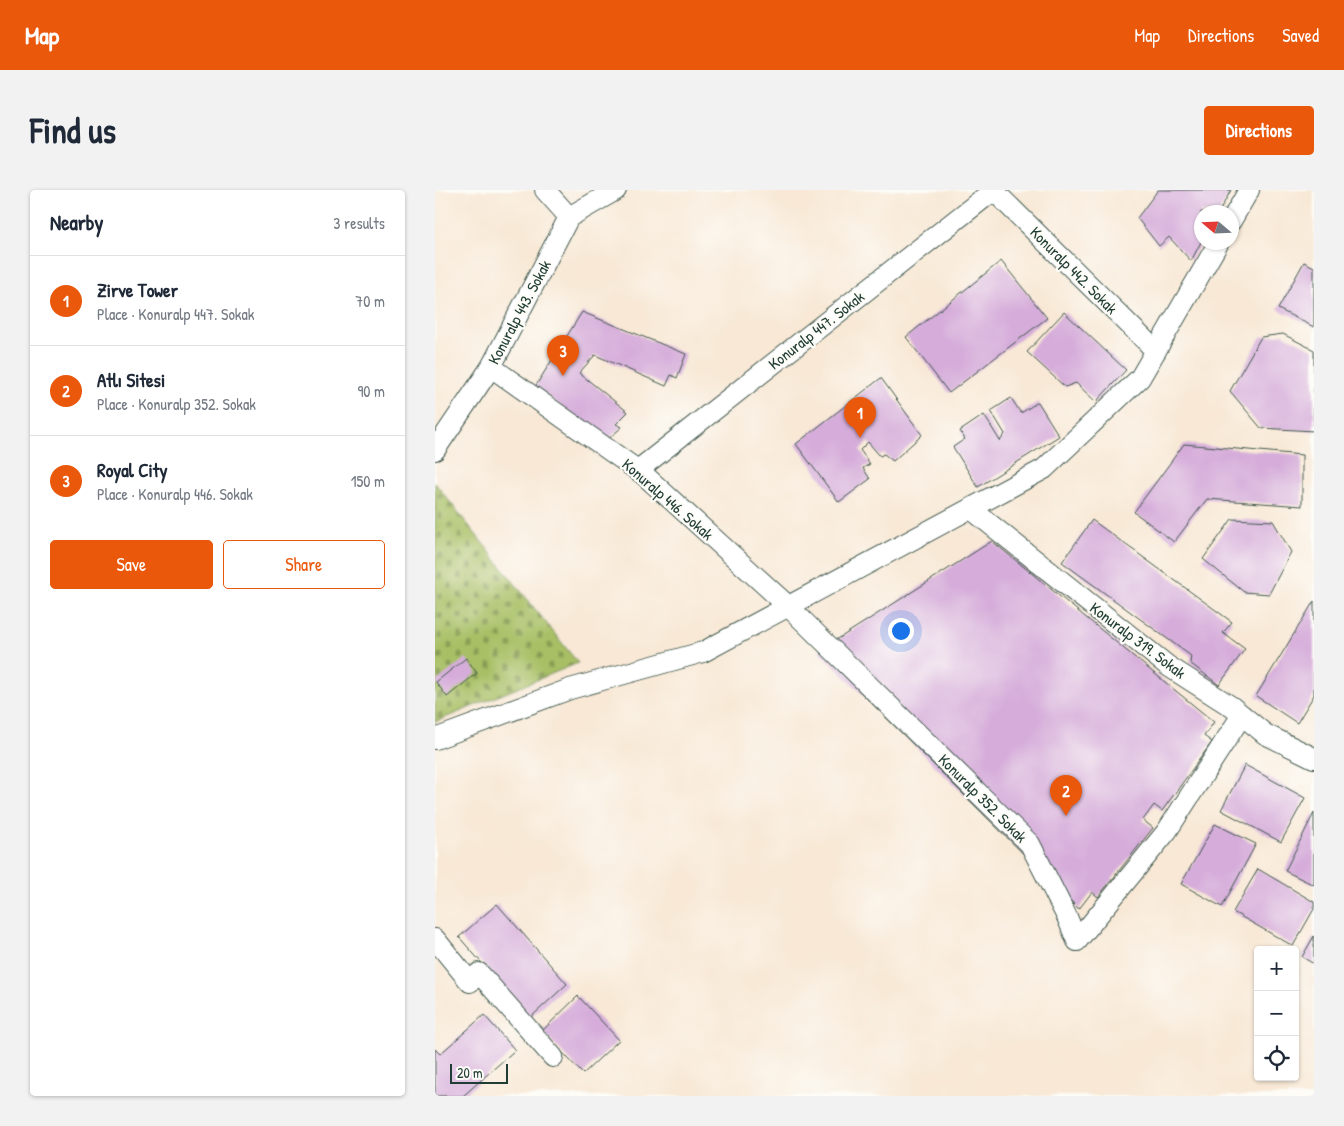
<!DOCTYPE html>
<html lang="en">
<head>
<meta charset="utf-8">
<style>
  :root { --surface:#fff; --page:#f2f2f3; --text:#1f2937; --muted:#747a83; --line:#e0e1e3; --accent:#ea580c }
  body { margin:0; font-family:"Patrick Hand",sans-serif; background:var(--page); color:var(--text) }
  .controls { position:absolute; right:15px; bottom:15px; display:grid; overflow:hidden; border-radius:5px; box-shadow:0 1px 4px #0004 }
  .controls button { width:45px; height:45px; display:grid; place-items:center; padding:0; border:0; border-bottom:1px solid var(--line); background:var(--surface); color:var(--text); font:25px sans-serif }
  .compass { position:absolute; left:759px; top:15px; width:45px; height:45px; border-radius:50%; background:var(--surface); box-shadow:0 1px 4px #0004; rotate:289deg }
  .scale { position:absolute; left:15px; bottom:12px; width:58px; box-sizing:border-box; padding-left:5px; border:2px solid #1f3d34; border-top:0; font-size:14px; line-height:18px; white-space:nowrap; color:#1f3d34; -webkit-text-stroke:4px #fdfcf7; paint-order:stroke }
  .you { position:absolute; left:465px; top:440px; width:18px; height:18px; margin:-12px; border:4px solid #fff; border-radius:50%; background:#1a73e8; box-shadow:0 0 0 8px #1a73e833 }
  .badge { display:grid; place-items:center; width:32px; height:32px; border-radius:50%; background:var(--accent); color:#fff; font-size:16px; font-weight:700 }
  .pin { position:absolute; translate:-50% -41px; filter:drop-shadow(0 1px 2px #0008) }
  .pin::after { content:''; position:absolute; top:26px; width:18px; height:15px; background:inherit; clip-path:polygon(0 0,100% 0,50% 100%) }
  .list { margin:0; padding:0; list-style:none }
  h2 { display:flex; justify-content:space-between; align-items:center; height:65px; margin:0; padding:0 20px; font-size:21px }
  h2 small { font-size:16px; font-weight:400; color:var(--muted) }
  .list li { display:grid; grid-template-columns:32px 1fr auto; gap:15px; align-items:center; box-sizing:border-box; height:90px; padding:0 20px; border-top:1px solid var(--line) }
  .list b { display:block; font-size:19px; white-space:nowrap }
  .list p { margin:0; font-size:16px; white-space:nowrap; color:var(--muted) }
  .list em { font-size:16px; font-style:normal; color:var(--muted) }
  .actions { display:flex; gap:10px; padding:15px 20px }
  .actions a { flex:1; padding:11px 0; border:1px solid var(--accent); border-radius:5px; text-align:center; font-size:18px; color:var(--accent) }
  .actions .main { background:var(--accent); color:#fff }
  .icon { flex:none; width:28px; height:28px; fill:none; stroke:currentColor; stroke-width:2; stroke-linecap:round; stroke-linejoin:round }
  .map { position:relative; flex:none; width:879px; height:906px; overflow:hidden; border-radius:5px }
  header { display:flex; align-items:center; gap:30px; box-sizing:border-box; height:70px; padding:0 25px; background:var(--accent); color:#fff }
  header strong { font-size:24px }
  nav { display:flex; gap:28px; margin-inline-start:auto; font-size:18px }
  .intro { display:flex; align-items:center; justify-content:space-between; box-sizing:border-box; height:120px; padding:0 30px }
  h1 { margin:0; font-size:35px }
  .button { padding:12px 22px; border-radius:5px; background:var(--accent); color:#fff; font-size:18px; font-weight:700 }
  main { display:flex; gap:30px; padding:0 30px }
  aside { flex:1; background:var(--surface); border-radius:5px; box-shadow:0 1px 4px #0004 }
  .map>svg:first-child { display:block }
  .cemetery { fill:url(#cemetery-stones); stroke:#647e4c }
  .building { fill:#d6adda }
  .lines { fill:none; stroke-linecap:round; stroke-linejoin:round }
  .minor-casing { stroke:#40574c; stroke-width:22 }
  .minor { stroke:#fff; stroke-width:20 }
  .labels { text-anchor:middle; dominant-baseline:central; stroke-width:4.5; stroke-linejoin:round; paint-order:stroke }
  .street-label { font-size:16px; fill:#1f3d34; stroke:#fdfcf7 }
</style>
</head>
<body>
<header>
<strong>Map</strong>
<nav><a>Map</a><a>Directions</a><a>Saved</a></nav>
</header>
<div class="intro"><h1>Find us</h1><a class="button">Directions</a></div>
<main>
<aside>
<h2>Nearby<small>3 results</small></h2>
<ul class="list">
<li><span class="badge">1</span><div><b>Zirve Tower</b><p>Place · Konuralp 447. Sokak</p></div><em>70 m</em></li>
<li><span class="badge">2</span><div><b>Atlı Sitesi</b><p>Place · Konuralp 352. Sokak</p></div><em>90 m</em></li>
<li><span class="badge">3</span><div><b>Royal City</b><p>Place · Konuralp 446. Sokak</p></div><em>150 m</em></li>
</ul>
<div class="actions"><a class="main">Save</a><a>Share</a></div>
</aside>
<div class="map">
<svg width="879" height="906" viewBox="0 0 879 906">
  <defs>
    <pattern id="cemetery-stones" width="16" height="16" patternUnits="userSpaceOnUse" patternTransform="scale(1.25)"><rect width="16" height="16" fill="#a8bf65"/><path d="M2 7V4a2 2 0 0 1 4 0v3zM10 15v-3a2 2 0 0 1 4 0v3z" fill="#889c54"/></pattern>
  </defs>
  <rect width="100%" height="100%" fill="#fdfcf7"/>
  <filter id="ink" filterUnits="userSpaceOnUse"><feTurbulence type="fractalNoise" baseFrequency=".02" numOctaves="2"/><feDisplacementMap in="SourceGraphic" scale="10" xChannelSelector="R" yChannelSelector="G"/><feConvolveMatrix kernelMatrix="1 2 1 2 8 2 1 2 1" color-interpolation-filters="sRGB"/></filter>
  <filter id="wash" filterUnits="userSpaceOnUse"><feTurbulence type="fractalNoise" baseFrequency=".0096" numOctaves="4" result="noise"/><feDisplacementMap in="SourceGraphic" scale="20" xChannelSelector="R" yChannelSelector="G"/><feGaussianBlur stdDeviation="1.12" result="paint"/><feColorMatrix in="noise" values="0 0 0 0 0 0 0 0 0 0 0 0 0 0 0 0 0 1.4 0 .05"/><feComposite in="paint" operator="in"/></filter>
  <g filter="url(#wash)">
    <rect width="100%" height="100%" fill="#f8e8d5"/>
    <!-- cemetery -->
    <path class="cemetery" d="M0 293 143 473 0 532Z"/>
    <g id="blocks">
      <!-- building -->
      <path class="building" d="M723 0H796L784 22H766V52L756 71 734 47 724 56 702 28Z
        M566 71 612 128 514 203 471 147Z
        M869 72 879 77V137L843 119Z
        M147 122 251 164 242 188 236 185 231 196 160 165 144 183 193 222 181 234 187 237 172 250 100 197Z
        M629 122 691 180 661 212 641 193 630 197 592 162Z
        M848 144 879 160V241L826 238 795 201 826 147Z
        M446 188 487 245 458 271 449 264 445 266 433 252 425 260 435 274 428 278 435 289 404 312 361 254Z
        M576 208 586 223 603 212 624 246 543 297 518 257 530 249 525 241 549 225 565 251 570 244 556 221Z
        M749 254 867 265V316L772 309 739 352 699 322Z
        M797 329 838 331 856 362 834 404 809 402 768 369Z
        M657 330 797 432 788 443 810 459 784 495 755 473 756 466 627 372Z
        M557 351 779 532 769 546 777 552 727 621 719 615 708 630 718 638 663 707 657 702 644 719 384 461Z
        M879 411V505L862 533 821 506Z
        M31 468 42 483 12 507 1 492Z
        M810 575 870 608 846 652 786 620Z
        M879 623V695L850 681Z
        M780 634 821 654 787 717 746 694Z
        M823 679 879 712V719L858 756 798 722Z
        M62 714 132 794 95 828 24 747Z
        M879 746V774L867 767Z
        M143 806 184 850 148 884 107 841Z
        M49 825 80 860 28 906H0V859L5 864Z"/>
    </g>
  </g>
  <g filter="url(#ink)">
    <use href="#blocks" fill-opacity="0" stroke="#40574c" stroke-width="1"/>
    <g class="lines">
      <defs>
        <path id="minor" d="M110 0 134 27
          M558 0 721 161
          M796 31 814 0
          M56 177 208 284 353 416 595 654 632 727 642 751 732 641 807 525
          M0 260 56 177 134 27 181 0
          M203 280 559 0
          M536 319 733 476 797 517 830 544 879 568
          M0 549 135 499 268 462 609 279 705 188 784 52
          M0 749 35 792 44 783 118 867"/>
      </defs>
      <!-- minor casing -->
      <use href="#minor" class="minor-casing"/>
      <!-- minor -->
      <use href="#minor" class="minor"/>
    </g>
  </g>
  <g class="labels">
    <!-- street labels -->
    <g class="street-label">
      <text transform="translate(639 80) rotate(45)">Konuralp 442. Sokak</text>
      <text transform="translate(84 122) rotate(-62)">Konuralp 443. Sokak</text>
      <text transform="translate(381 140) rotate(-38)">Konuralp 447. Sokak</text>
      <text transform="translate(233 309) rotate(41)">Konuralp 446. Sokak</text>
      <text transform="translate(703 450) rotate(37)">Konuralp 319. Sokak</text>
      <text transform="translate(548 608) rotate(45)">Konuralp 352. Sokak</text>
    </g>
  </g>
</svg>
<div class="controls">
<button>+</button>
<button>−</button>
<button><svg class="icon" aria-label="locate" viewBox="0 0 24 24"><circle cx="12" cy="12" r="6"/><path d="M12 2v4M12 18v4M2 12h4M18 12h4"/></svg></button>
</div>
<svg class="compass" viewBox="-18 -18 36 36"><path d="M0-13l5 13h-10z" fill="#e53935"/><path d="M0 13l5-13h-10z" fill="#747a83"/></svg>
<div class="scale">20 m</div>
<div class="you"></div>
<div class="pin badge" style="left:425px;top:248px">1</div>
<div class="pin badge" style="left:631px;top:626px">2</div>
<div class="pin badge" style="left:128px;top:186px">3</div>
</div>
</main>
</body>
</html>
